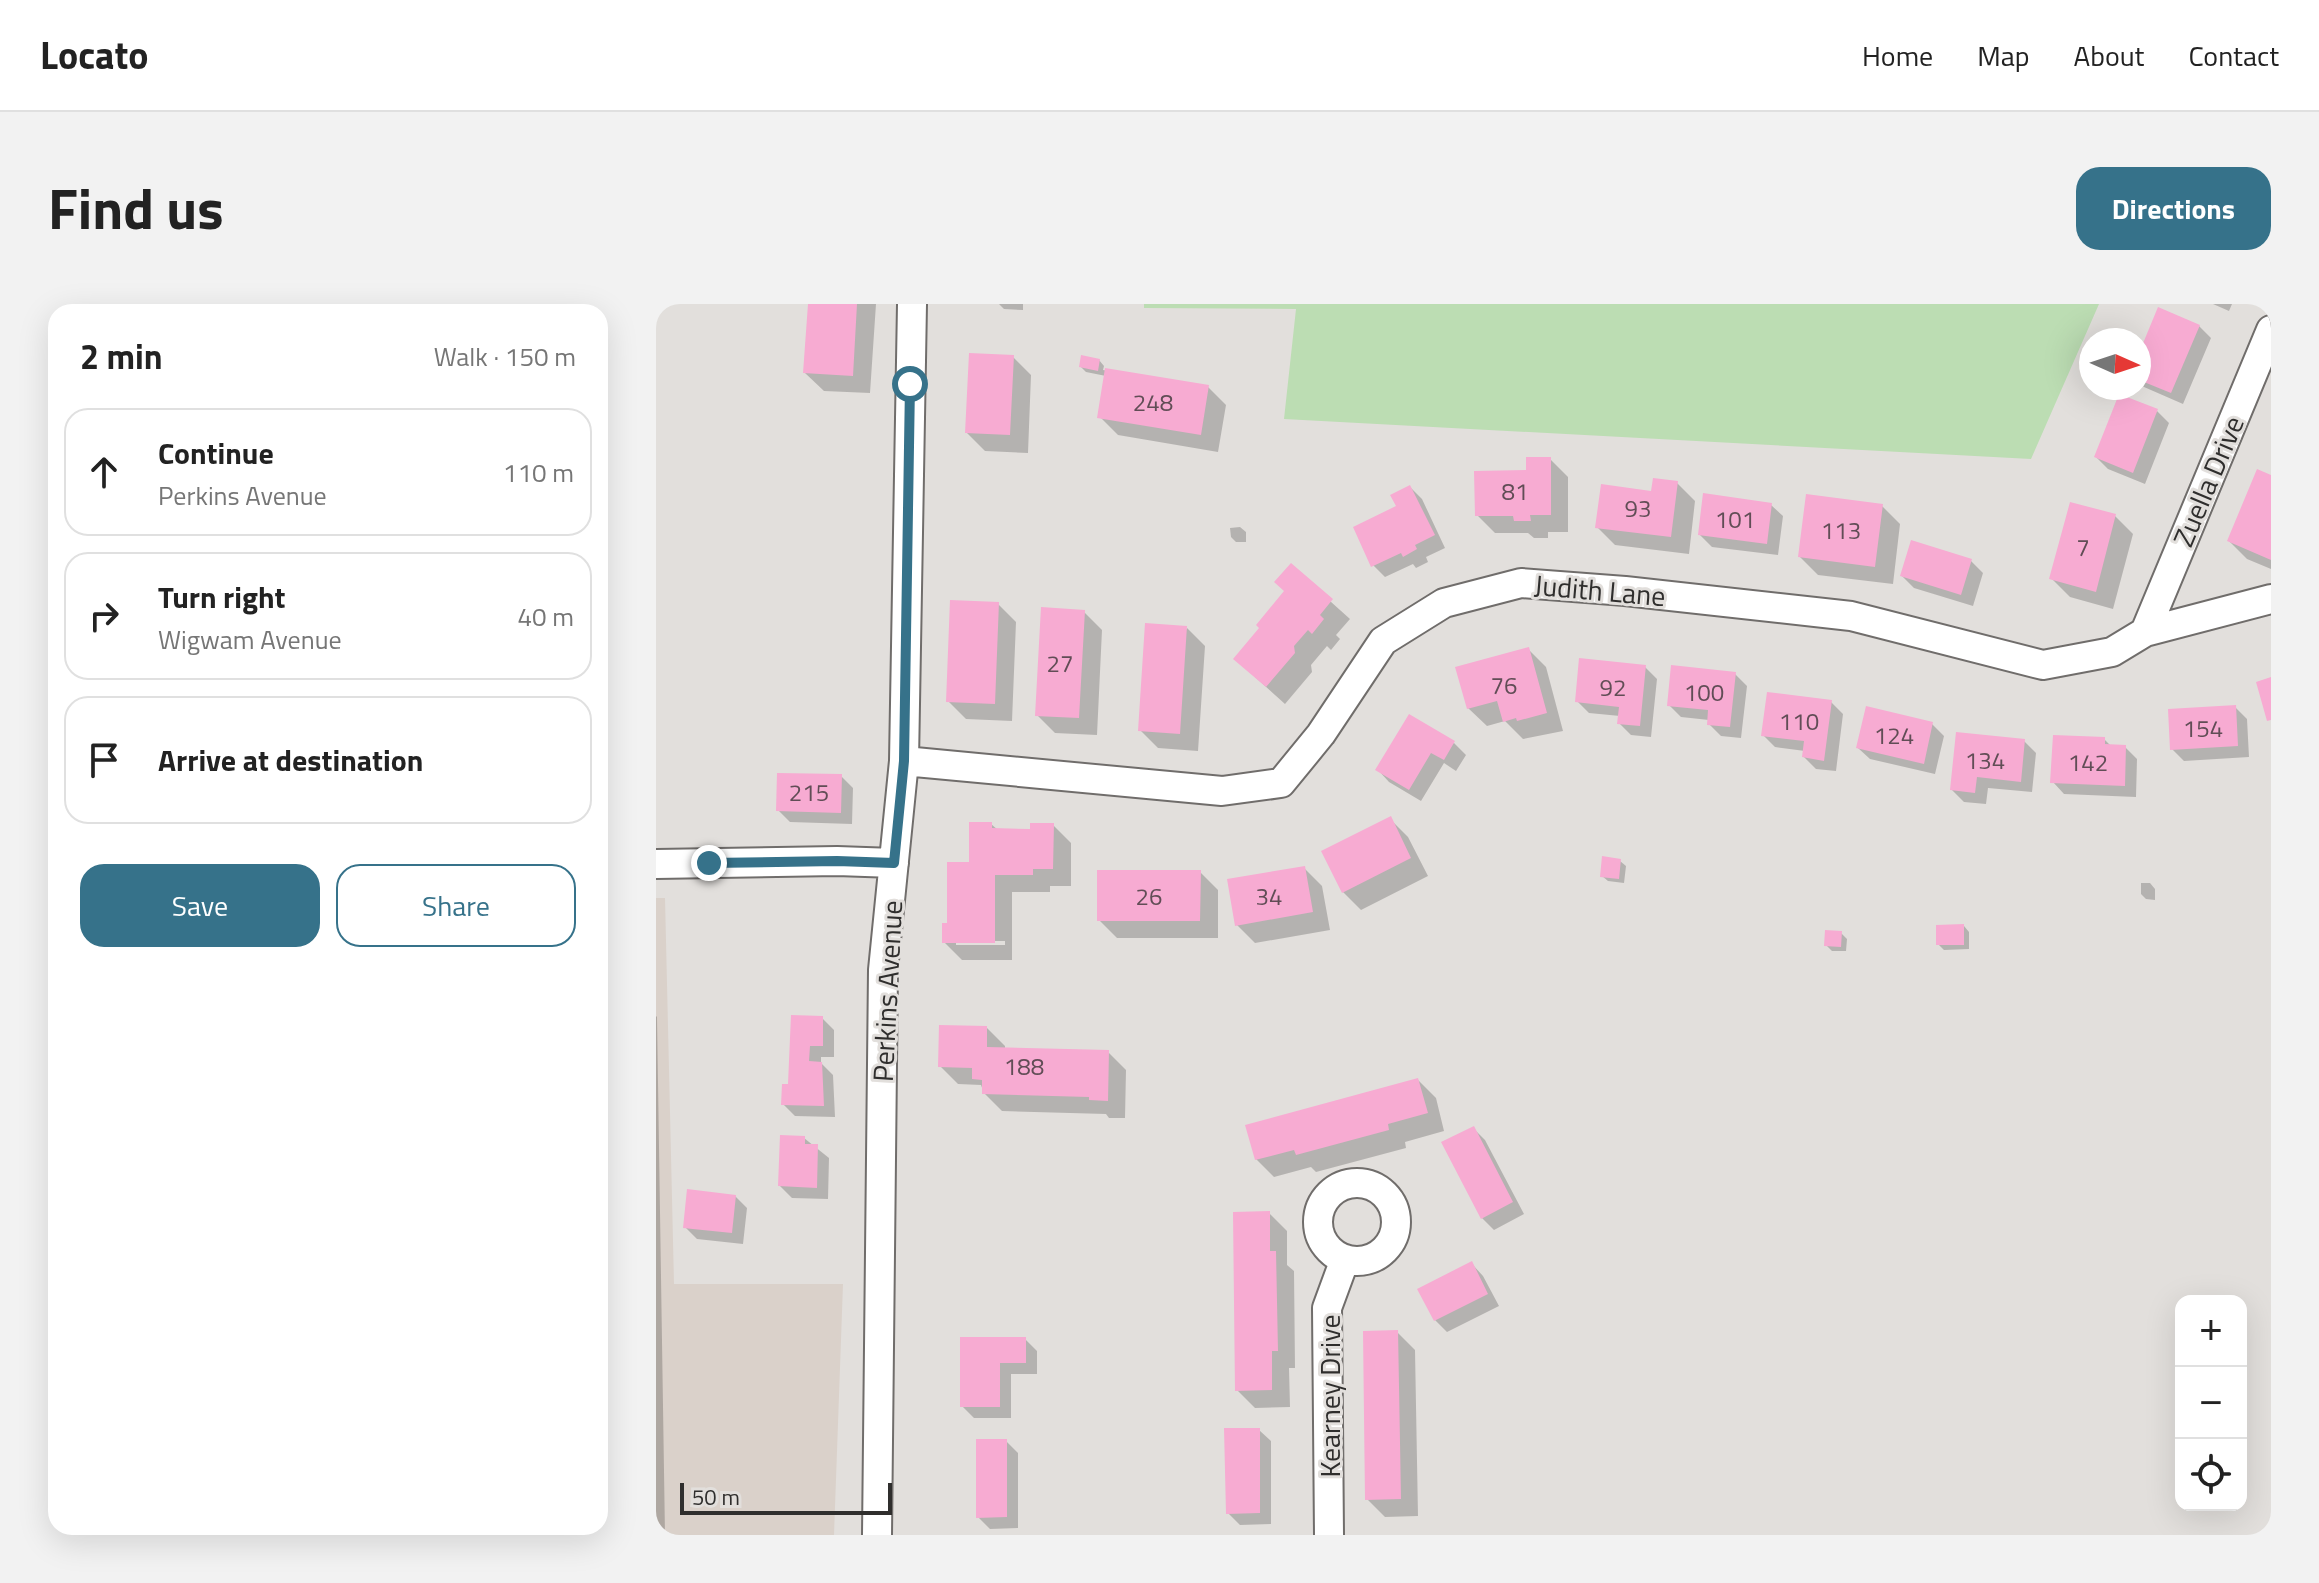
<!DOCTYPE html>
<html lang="en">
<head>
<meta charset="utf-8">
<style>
  :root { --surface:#fff; --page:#f2f2f2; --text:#222; --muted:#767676; --line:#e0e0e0; --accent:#36728a }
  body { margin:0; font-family:"Titillium Web",sans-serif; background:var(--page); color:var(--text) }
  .controls { position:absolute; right:24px; bottom:24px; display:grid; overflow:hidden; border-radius:16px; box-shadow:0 8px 32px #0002 }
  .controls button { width:72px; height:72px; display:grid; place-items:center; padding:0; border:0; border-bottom:2px solid var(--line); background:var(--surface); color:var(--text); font:40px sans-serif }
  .compass { position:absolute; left:1423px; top:24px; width:72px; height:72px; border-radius:50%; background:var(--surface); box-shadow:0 8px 32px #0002; rotate:93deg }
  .scale { position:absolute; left:24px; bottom:20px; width:212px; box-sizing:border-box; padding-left:8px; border:4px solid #2f2e2d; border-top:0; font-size:22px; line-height:28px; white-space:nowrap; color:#2f2e2d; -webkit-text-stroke:6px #e2dfdc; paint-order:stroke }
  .stop { position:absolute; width:24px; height:24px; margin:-18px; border:6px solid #36728a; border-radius:50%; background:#fff }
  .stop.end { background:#36728a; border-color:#fff; box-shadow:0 2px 8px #0008 }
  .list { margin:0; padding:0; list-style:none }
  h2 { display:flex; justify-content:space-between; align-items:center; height:104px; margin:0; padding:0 32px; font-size:34px }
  h2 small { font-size:26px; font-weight:400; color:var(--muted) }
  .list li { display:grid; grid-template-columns:52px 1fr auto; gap:24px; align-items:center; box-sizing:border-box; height:128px; margin:0 16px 16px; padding:0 16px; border:2px solid var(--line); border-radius:24px }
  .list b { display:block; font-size:30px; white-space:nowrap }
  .list p { margin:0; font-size:26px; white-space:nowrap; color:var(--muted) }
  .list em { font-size:26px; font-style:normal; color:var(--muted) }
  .actions { display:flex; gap:16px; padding:24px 32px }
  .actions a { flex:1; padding:18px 0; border:2px solid var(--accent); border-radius:24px; text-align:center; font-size:28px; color:var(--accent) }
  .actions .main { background:var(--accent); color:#fff }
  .icon { flex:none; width:44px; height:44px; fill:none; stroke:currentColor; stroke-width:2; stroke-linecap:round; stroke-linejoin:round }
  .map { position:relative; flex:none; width:1615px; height:1231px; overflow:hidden; border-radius:24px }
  header { display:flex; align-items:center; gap:48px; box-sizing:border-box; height:112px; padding:0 40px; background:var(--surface); border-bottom:2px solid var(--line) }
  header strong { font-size:38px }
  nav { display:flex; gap:44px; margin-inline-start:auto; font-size:28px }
  .intro { display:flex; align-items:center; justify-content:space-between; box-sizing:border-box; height:192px; padding:0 48px }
  h1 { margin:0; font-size:56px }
  .button { padding:20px 36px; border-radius:24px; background:var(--accent); color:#fff; font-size:28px; font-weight:700 }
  main { display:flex; gap:48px; padding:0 48px }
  aside { flex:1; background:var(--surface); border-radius:24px; box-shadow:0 8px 32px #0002 }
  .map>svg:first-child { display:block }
  .built { fill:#dad1ca }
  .green { fill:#bcddb3 }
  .shadow { fill:#0003; fill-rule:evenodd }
  .building { fill:#f7abd2 }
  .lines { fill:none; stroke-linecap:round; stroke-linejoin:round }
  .street-casing { stroke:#706d6b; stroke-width:32 }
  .street { stroke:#fff; stroke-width:28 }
  .route { stroke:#36728a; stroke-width:10 }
  .labels { text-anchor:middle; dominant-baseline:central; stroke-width:6; stroke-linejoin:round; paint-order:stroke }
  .number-label { font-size:24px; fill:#614d56 }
  .street-label { font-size:28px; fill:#2f2e2d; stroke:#e2dfdc }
</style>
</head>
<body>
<header>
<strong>Locato</strong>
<nav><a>Home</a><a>Map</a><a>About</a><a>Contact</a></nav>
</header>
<div class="intro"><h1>Find us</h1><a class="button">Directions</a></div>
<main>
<aside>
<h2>2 min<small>Walk · 150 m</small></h2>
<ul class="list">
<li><svg class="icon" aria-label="ahead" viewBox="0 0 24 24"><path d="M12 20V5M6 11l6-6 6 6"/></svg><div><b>Continue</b><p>Perkins Avenue</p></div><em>110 m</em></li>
<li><svg class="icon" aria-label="right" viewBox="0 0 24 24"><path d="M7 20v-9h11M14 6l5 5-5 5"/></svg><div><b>Turn right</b><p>Wigwam Avenue</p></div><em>40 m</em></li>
<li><svg class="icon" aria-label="arrive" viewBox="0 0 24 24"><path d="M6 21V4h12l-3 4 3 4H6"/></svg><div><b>Arrive at destination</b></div></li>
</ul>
<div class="actions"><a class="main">Save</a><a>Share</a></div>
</aside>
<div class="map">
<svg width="1615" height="1231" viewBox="0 0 1615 1231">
  <rect width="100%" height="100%" fill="#e2dfdc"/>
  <!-- built -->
  <path class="built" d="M0 594H9L18 980H187L178 1231H0Z"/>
  <!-- green -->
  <path class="green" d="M488 0H1443L1375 155 628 115 640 5 488 4Z"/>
  <!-- shadow -->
  <path class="shadow" d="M154 0H220L214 89 168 87 149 69Z
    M343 0H367V6L348 5Z
    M1557 0H1576L1573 7Z
    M1543 22 1555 34 1527 100 1488 83 1483 79V55Z
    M357 53 375 71 372 149 329 147 311 129Z
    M443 56 448 62 447 66 552 83 570 101 562 148 462 131 444 113 450 72 430 68 425 63Z
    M1501 107 1513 119 1489 180 1452 165 1440 153Z
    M894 155 912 173V228H892V234H878L872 229H839L821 211 872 168Z
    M1615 173V265L1591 255 1573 237Z
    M1021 179 1039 197 1033 250 959 241 941 223 997 189Z
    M754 183 766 195 789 244 770 253 772 258 760 264 757 260 729 273 717 261Z
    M1115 201 1127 212 1122 251 1056 243 1044 231Z
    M1226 202 1244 220 1237 280 1162 271 1144 253Z
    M1459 212 1477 230 1457 305 1414 293 1396 275Z
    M584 223 590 228V238H580L575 233 574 224Z
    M1315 257 1327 269 1317 302 1258 284 1246 272Z
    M635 262 694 315 680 331 684 335 675 346 671 342 655 361 656 368 629 400 579 355 606 324 631 287Z
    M342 300 360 318 356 417 310 415 292 397Z
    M428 308 446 326 441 431 399 429 381 411Z
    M531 324 549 342 542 447 502 444 484 426Z
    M872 345 890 363 907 427 867 435 849 417 831 422 812 404Z
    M989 363 1001 375 995 433 975 431 963 419 964 412 933 409 921 397Z
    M1079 370 1091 382 1085 434 1065 432 1053 420V416L1025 413 1013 401Z
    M1175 398 1187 410 1180 467 1160 465 1148 453 1149 447 1119 443 1107 431Z
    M1579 403 1591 415 1593 453 1528 457 1516 445Z
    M1276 420 1288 432 1279 470 1214 455 1202 444Z
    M1448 435 1455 442 1469 443 1481 455 1480 493 1408 490 1397 478Z
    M1368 437 1380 449 1376 488 1332 484 1330 500 1308 498 1296 486Z
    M798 439 810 451 800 467 788 459 765 497 733 478 722 466Z
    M185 472 197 484 196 520 134 518 122 506Z
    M734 515 752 533 772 572 705 606 687 588Z
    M335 520 342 526 376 527 397 521 415 539V582H394V588H356V656H306L288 638 315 560ZM300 637H349V641H300Z
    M964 557 970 562 968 579 952 577 946 572Z
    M648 564 666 582 674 626 599 639 581 621Z
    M544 568 562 586V634H461L443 616Z
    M1485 579H1494L1499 585V596L1490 595 1485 590Z
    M1308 622 1313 628V645L1288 646 1282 640Z
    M1185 629 1191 635 1190 647H1176L1170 641Z
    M0 712 1 713 9 1231H0Z
    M166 714 178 726V753H165V759L177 771 179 813 139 812 127 800Z
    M331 724 349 742V746L452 748 470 766 469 814H453L450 810 346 807 328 789 325 781 302 780 284 762Z
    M762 776 780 794 788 827 749 838 750 844 660 868 655 863 618 873 600 855Z
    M817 824 829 836 868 910 838 926 826 914Z
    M148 834 173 854 172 895 136 894 124 882Z
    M79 892 91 904 87 940 41 935 29 923Z
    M613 909 631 927V961L638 967 639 1064H633L634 1103 599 1104 581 1086Z
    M816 960 827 972 843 1002 791 1028 779 1016Z
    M741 1028 759 1046 762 1212 729 1213 711 1195Z
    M306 1035H369L381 1047V1070H355V1114H318L306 1102Z
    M603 1126 615 1137V1220L584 1221 572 1209Z
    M350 1137 362 1149V1224L334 1225 322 1213Z"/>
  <!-- building -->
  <path class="building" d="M152 0H201L197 72 147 69Z
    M1502 3 1544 21 1515 89 1483 76V49Z
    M313 49 358 51 354 131 309 129Z
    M425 51 444 55 442 67 423 63Z
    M449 64 553 81 545 131 441 114Z
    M1463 90 1502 105 1477 169 1438 153Z
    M870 153H895V211H874L875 217H858L857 212H819L818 167 870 166Z
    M1601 165 1615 171V256L1571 237Z
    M997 174 1022 177 1015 233 939 224 945 180 995 187Z
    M754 181 779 231 759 241 761 245 747 253 745 249 715 263 697 223 740 202 734 191Z
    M1047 189 1116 199 1111 240 1042 231Z
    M1150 190 1227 200 1219 263 1142 253Z
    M1414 198 1460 210 1440 288 1393 275Z
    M1255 236 1316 255 1305 291 1244 272Z
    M635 259 677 295 664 311 668 315 656 330 652 326 638 342 639 349 610 383 577 355 603 324 600 321 628 287 618 278Z
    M294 296 343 298 339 400 290 398Z
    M385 303 429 306 423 414 379 412Z
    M489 319 531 322 524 430 482 427Z
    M873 343 891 409 861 417 860 414 847 418 841 397 811 405 799 363Z
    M923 354 990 361 984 422 961 420 963 403 919 398Z
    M1015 361 1080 368 1074 423 1051 421 1052 406 1011 402Z
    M1615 373V416L1611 417 1600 378Z
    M1111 388 1176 396 1168 457 1146 453 1148 437 1105 432Z
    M1580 401 1582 442 1514 446 1512 405Z
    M1210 402 1277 418 1268 460 1200 444Z
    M753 410 799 437 788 456 775 449 753 486 719 466Z
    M1300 428 1369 435 1365 478 1321 473 1319 489 1294 486Z
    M1397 431 1449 433V440L1470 441 1469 482 1394 479Z
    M121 469 186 470 185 509 120 507Z
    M735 512 755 554 686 589 665 547Z
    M313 518H336V524L374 525V519H398L397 565H377V571H339V639H286V619H291V558H313Z
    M946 552 965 555 963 575 944 573Z
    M649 562 657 608 579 622 571 575Z
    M441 566H545L544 617H441Z
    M1308 620V641H1280V621Z
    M1169 626 1186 627 1185 643 1168 642Z
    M135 711 167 712V742H154L153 757 166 758 168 802 125 801 126 780H132Z
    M283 721 331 722V743L453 746 452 797 433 796V793L326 790V776L316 775V764L282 763Z
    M762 774 772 809 732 820 733 826 640 851 638 846 599 856 589 821Z
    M818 822 857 898 825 915 785 838Z
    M124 831 149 832V840H162L161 884 122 882Z
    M31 885 80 891 76 929 27 924Z
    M614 907V947H620L622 1047H616V1086L579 1087 577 908Z
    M816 957 832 990 778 1017 761 985Z
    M742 1026 745 1195 709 1196 707 1027Z
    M304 1033H370V1059H344V1103H304Z
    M568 1124H604V1209L570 1210Z
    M320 1135H351V1213L320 1214Z"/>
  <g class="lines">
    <defs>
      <path id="street" d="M1489 328 1615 26
        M248 457 566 487 625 479 665 430 727 337 788 299 865 279 969 287 1195 312 1387 361 1456 348 1489 328 1615 295
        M0 560 181 557 238 559
        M662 918a39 39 0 1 1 78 0a39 39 0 1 1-78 0Z
        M221 1231 227 666 248 457 256 0
        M673 1231 671 1004 689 955"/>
    </defs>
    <!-- street casing -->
    <use href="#street" class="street-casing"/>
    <!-- street -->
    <use href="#street" class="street"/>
  </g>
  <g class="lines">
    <!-- route -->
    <path class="route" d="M53 559 181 557 238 559 248 457 254 80"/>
  </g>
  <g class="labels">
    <!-- number labels -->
    <g class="number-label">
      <text x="497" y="98">248</text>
      <text x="859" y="187">81</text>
      <text x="982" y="204">93</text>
      <text x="1079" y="215">101</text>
      <text x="1185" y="226">113</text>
      <text x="1427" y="243">7</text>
      <text x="404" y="359">27</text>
      <text x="848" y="381">76</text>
      <text x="957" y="383">92</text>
      <text x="1048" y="388">100</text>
      <text x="1143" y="417">110</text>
      <text x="1547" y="424">154</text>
      <text x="1238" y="431">124</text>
      <text x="1329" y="456">134</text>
      <text x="1432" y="458">142</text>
      <text x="153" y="488">215</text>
      <text x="493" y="592">26</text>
      <text x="613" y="592">34</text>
      <text x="368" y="762">188</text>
    </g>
    <!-- street labels -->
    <g class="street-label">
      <text transform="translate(1552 177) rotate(-67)">Zuella Drive</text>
      <text transform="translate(944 286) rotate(5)">Judith Lane</text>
      <text transform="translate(231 687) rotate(-87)">Perkins Avenue</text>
      <text transform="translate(673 1092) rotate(-90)">Kearney Drive</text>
    </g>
  </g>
</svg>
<div class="controls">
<button>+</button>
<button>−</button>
<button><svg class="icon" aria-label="locate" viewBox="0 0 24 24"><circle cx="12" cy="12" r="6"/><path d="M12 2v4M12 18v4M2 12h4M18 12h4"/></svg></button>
</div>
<svg class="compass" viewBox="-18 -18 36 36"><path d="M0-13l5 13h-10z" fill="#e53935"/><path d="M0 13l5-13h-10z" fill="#767676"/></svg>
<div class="scale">50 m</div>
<div class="stop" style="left:254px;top:80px"></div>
<div class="stop end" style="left:53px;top:559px"></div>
</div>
</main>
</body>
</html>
